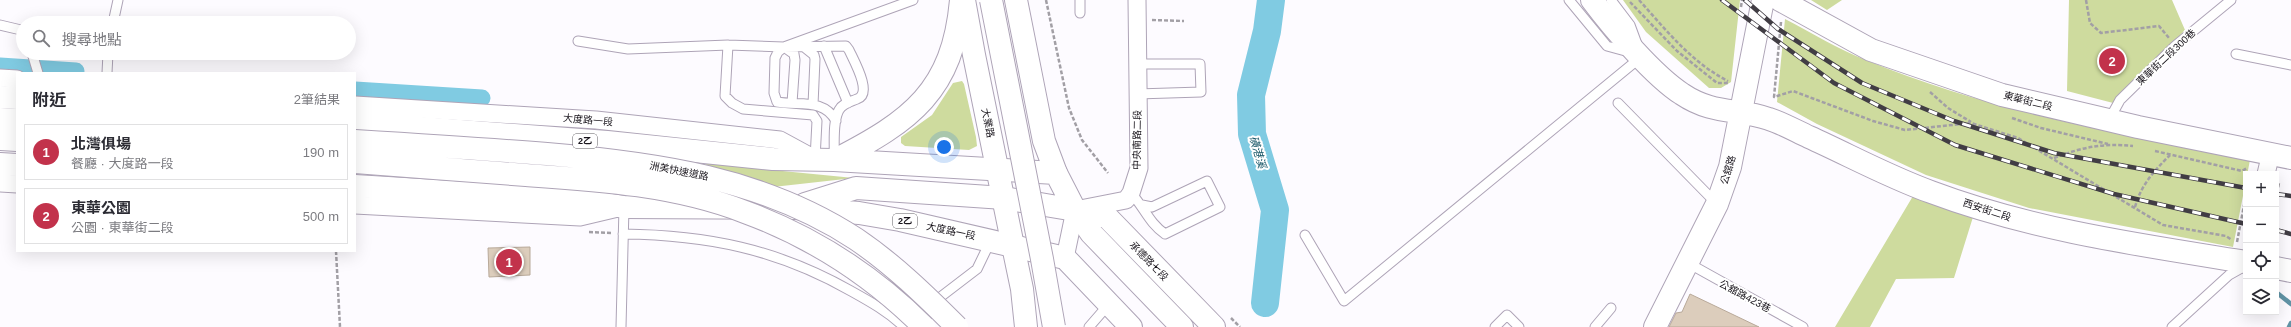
<!DOCTYPE html>
<html lang="zh-TW">
<head>
<meta charset="utf-8">
<style>
  :root { --surface:#fff; --page:#f2f2f3; --text:#2b2b33; --muted:#7c7c81; --line:#e1e1e2; --accent:#c2324b }
  body { margin:0; font-family:Arial,"Noto Sans TC",sans-serif; background:var(--page); color:var(--text) }
  .controls { position:absolute; right:12px; bottom:12px; display:grid; overflow:hidden; border-radius:0px; box-shadow:0 4px 16px #0002 }
  .controls button { width:36px; height:36px; display:grid; place-items:center; padding:0; border:0; border-bottom:1px solid var(--line); background:var(--surface); color:var(--text); font:20px sans-serif }
  .you { position:absolute; left:944px; top:147px; width:14px; height:14px; margin:-10px; border:3px solid #fff; border-radius:50%; background:#1a73e8; box-shadow:0 0 0 6px #1a73e833 }
  .badge { display:grid; place-items:center; width:26px; height:26px; border-radius:50%; background:var(--accent); color:#fff; font-size:13px; font-weight:700 }
  .pin { position:absolute; translate:-50% -50%; border:2px solid #fff; box-shadow:0 1px 4px #0006 }
  .list { margin:0; padding:0; list-style:none }
  h2 { display:flex; justify-content:space-between; align-items:center; height:52px; margin:0; padding:0 16px; font-size:17px }
  h2 small { font-size:13px; font-weight:400; color:var(--muted) }
  .list li { display:grid; grid-template-columns:26px 1fr auto; gap:12px; align-items:center; box-sizing:border-box; height:56px; margin:0 8px 8px; padding:0 8px; border:1px solid var(--line); border-radius:0px }
  .list b { display:block; font-size:15px; white-space:nowrap }
  .list p { margin:0; font-size:13px; white-space:nowrap; color:var(--muted) }
  .list em { font-size:13px; font-style:normal; color:var(--muted) }
  .icon { flex:none; width:22px; height:22px; fill:none; stroke:currentColor; stroke-width:2; stroke-linecap:round; stroke-linejoin:round }
  .map { position:relative; flex:none; width:2291px; height:327px; overflow:hidden }
  .search { position:absolute; background:var(--surface); box-shadow:0 4px 16px #0002; left:16px; top:16px; width:340px; height:44px; display:flex; align-items:center; gap:10px; box-sizing:border-box; padding:0 14px; border-radius:22px; color:var(--muted); font-size:15px }
  .panel { position:absolute; background:var(--surface); box-shadow:0 4px 16px #0002; left:16px; top:72px; width:340px; height:180px; border-radius:0px }
  .map>svg:first-child { display:block }
  .green { fill:#cedb9e }
  .lines { fill:none; stroke-linecap:round; stroke-linejoin:round }
  .stream { stroke:#6194a6; stroke-width:4.5 }
  .canal { stroke:#80cbe2; stroke-width:17 }
  .river { stroke:#80cbe2; stroke-width:28 }
  .building { fill:#dccdbc; stroke:#b8a999 }
  .lane-casing { stroke:#aea4b7; stroke-width:11 }
  .street-casing { stroke:#aea4b7; stroke-width:19 }
  .secondary-casing { stroke:#aea4b7; stroke-width:24 }
  .primary-casing { stroke:#aea4b7; stroke-width:24 }
  .highway-casing { stroke:#aea4b7; stroke-width:24 }
  .path { stroke:#a29fa5; stroke-width:2.5; stroke-dasharray:4 2; stroke-linecap:butt }
  .lane { stroke:#fff; stroke-width:9 }
  .street { stroke:#fff; stroke-width:17 }
  .secondary { stroke:#fff; stroke-width:22 }
  .primary { stroke:#fff; stroke-width:22 }
  .highway { stroke:#fff; stroke-width:22 }
  .rail-casing { stroke:#413d44; stroke-width:4.5 }
  .rail { stroke:#fff; stroke-width:3; stroke-dasharray:9; stroke-linecap:butt }
  .highway-bridge-casing { stroke:#aea4b7; stroke-width:24; stroke-linecap:butt }
  .highway-bridge { stroke:#fff; stroke-width:22 }
  .labels { text-anchor:middle; dominant-baseline:central; stroke-width:4; stroke-linejoin:round; paint-order:stroke }
  .shield { fill:#fff; stroke:#5d5a5f; stroke-width:1 }
  .shield-label { font-size:9px; font-weight:bold; fill:#18141b }
  .street-label { font-size:10px; fill:#18141b; stroke:#fff }
  .water-label { font-size:11px; font-style:italic; fill:#125263; stroke:#fff }
</style>
</head>
<body>
<div class="map">
<svg width="2291" height="327" viewBox="0 0 2291 327">
  <rect width="100%" height="100%" fill="#fdfbff"/>
  <!-- green -->
  <path class="green" d="M1623 0H1740L1731 82 1721 88H1709L1646 32Z
    M1811 0H1842L1827 10Z
    M2069 0H2172L2185 30 2117 104 2067 91Z
    M1785 19C1812 33 1838 49 1866 60 1989 111 2120 134 2250 160L2233 247 2029 208 1926 175 1817 124 1777 102Z
    M962 81 964 84 976 137 977 146 969 150 905 146 901 143V137L932 115 953 83Z
    M701 163 854 178 773 187Z
    M1913 196 1973 217 1954 278 1896 279 1870 327H1835Z"/>
  <g class="lines">
    <!-- stream -->
    <path class="stream" d="M2276 292 2291 304
      M2289 327 2291 323"/>
    <!-- canal -->
    <path class="canal" d="M0 66 76 71
      M355 90 482 98"/>
    <!-- river -->
    <path class="river" d="M1265 303 1275 210 1252 134 1251 95 1267 31 1271 0"/>
  </g>
  <!-- building -->
  <path class="building" d="M530 247V275L489 277 488 248Z
    M1690 294 1759 327H1669L1676 313 1682 312Z"/>
  <g class="lines">
    <defs>
      <path id="lane" d="M1080 0V13
        M1569 0 1607 46 1629 52
        M1611 0 1630 25 1637 44
        M113 23 118 0
        M0 25 21 30 23 35
        M578 41 628 49 728 45 784 47 913 0
        M728 45 725 96 732 103 743 109 813 115 817 121 815 159
        M824 46 848 103
        M784 47 794 54 795 60 792 103
        M804 47 814 55 815 59 813 105
        M32 53 38 73
        M2236 54 2291 65
        M107 73 108 53
        M1137 94 1201 92 1200 64H1138
        M1618 103 1717 204
        M2109 120 2120 100 2175 46 2231 0
        M834 158C835 145 832 122 839 110 843 103 850 102 857 99 873 94 854 61 849 50L846 46 784 47 778 52 775 58 774 93 777 102C799 106 824 98 836 121
        M1131 193C1144 207 1149 223 1165 234L1220 207 1207 181 1152 207 1142 205
        M623 234C707 235 777 249 851 291 869 301 889 312 904 327
        M1305 235 1344 301 1641 57
        M1688 263 1803 327
        M913 318 977 269 991 240
        M621 327 624 207
        M1089 327 1109 304
        M1495 327 1507 315 1519 327
        M1595 327 1611 308
        M2172 327 2229 275 2245 266"/>
      <path id="street" d="M0 78 17 79
        M355 105 596 120 780 140 815 159
        M2266 174 2271 153
        M0 183 17 184
        M355 205 580 217 618 208
        M1065 258 1075 210 1126 200 1131 193 1139 168 1137 0"/>
      <path id="secondary" d="M964 0 974 55 1013 246
        M1016 0 1044 141 1056 173
        M1592 0C1613 28 1654 76 1682 94 1713 115 1738 108 1769 119 1782 123 1796 131 1809 137 1849 155 1889 177 1931 192 2032 230 2140 245 2246 262
        M1780 0 1871 50 2002 95 2138 127 2291 158
        M2276 268 2291 271
        M1655 327 1717 204 1730 167 1763 0"/>
      <path id="primary" d="M0 97 17 98
        M355 123 607 142 773 159 834 160 1056 173 1075 210 1091 233 1182 327
        M835 160C911 121 953 91 961 0
        M0 164 17 165
        M355 186 582 200 624 207 795 208 859 213 900 220 1065 258 1131 327
        M805 204 856 188 1004 198 1075 210 1107 217 1214 327"/>
      <path id="highway" d="M0 119 17 120
        M0 139 17 140
        M1013 246 1022 289 1026 327"/>
    </defs>
    <!-- lane casing -->
    <use href="#lane" class="lane-casing"/>
    <!-- street casing -->
    <use href="#street" class="street-casing"/>
    <!-- secondary casing -->
    <use href="#secondary" class="secondary-casing"/>
    <!-- primary casing -->
    <use href="#primary" class="primary-casing"/>
    <!-- highway casing -->
    <use href="#highway" class="highway-casing"/>
    <!-- path -->
    <path class="path" d="M1046 0 1069 108 1082 140 1108 173
      M1639 0C1666 30 1692 63 1728 81
      M2086 0 2090 23 2101 33 2159 26 2169 38
      M1630 2 1677 51 1717 83H1728
      M1741 7 1742 0
      M1152 20 1184 21
      M1781 22 1774 97 1793 91 1873 121 1905 130 1971 123 2018 138 2163 225 2226 236 2232 240
      M1930 92 1948 108 1971 122
      M2012 118 2041 128 2108 144
      M2155 151 2242 171 2247 168
      M2054 158C2083 147 2102 143 2133 146
      M2276 199 2279 183
      M2135 207C2141 185 2154 171 2170 155
      M589 232 612 233
      M2237 242 2246 195
      M336 251 340 327
      M1231 318 1240 327"/>
    <!-- lane -->
    <use href="#lane" class="lane"/>
    <!-- street -->
    <use href="#street" class="street"/>
    <!-- secondary -->
    <use href="#secondary" class="secondary"/>
    <!-- primary -->
    <use href="#primary" class="primary"/>
    <!-- highway -->
    <use href="#highway" class="highway"/>
    <defs>
      <path id="rail" d="M1722 0 1834 83 1955 145 2114 194 2246 224
        M1745 0 1778 29 1862 83 1954 121 2054 153 2246 188
        M2276 194 2291 196
        M2276 230 2291 234"/>
    </defs>
    <!-- rail casing -->
    <use href="#rail" class="rail-casing"/>
    <!-- rail -->
    <use href="#rail" class="rail"/>
    <defs>
      <path id="highway-bridge" d="M991 0 1042 259 1054 327
        M355 141C419 145 483 149 547 154 655 163 763 178 856 239 893 264 925 295 957 327
        M355 162C412 166 469 171 526 175 599 180 676 185 745 212 813 237 873 276 924 327"/>
    </defs>
    <!-- highway-bridge casing -->
    <use href="#highway-bridge" class="highway-bridge-casing"/>
    <!-- highway-bridge -->
    <use href="#highway-bridge" class="highway-bridge"/>
  </g>
  <g class="labels">
    <!-- shield labels -->
    <g class="shield">
      <rect x="573" y="134" width="24" height="14" rx="3"/>
      <rect x="893" y="214" width="24" height="14" rx="3"/>
    </g>
    <g class="shield-label">
      <text x="585" y="141">2乙</text>
      <text x="905" y="221">2乙</text>
    </g>
    <!-- street labels -->
    <g class="street-label">
      <text transform="translate(2166 57) rotate(-43)">東華街二段300巷</text>
      <text transform="translate(2028 101) rotate(14)">東華街二段</text>
      <text transform="translate(588 120) rotate(5)">大度路一段</text>
      <text transform="translate(988 123) rotate(78)">大業路</text>
      <text transform="translate(1137 140) rotate(-89)">中央南路二段</text>
      <text transform="translate(1728 170) rotate(-73)">公舘路</text>
      <text transform="translate(679 171) rotate(11)">洲美快速道路</text>
      <text transform="translate(1987 210) rotate(18)">西安街二段</text>
      <text transform="translate(951 231) rotate(12)">大度路一段</text>
      <text transform="translate(1149 261) rotate(46)">承德路七段</text>
      <text transform="translate(1745 296) rotate(28)">公舘路423巷</text>
    </g>
    <!-- water labels -->
    <g class="water-label">
      <text transform="translate(1258 152) rotate(74)">磺港溪</text>
    </g>
  </g>
</svg>
<div class="controls">
<button>+</button>
<button>−</button>
<button><svg class="icon" aria-label="locate" viewBox="0 0 24 24"><circle cx="12" cy="12" r="6"/><path d="M12 2v4M12 18v4M2 12h4M18 12h4"/></svg></button>
<button><svg class="icon" aria-label="layers" viewBox="0 0 24 24"><path d="M12 4l9 5-9 5-9-5zM3 14l9 5 9-5"/></svg></button>
</div>
<div class="you"></div>
<div class="pin badge" style="left:509px;top:262px">1</div>
<div class="pin badge" style="left:2112px;top:61px">2</div>
<div class="search"><svg class="icon" aria-label="search" viewBox="0 0 24 24"><circle cx="10" cy="10" r="6"/><path d="M15 15l6 6"/></svg>搜尋地點</div>
<section class="panel">
<h2>附近<small>2筆結果</small></h2>
<ul class="list">
<li><span class="badge">1</span><div><b>北灣俱場</b><p>餐廳 · 大度路一段</p></div><em>190 m</em></li>
<li><span class="badge">2</span><div><b>東華公園</b><p>公園 · 東華街二段</p></div><em>500 m</em></li>
</ul>
</section>
</div>
</body>
</html>
